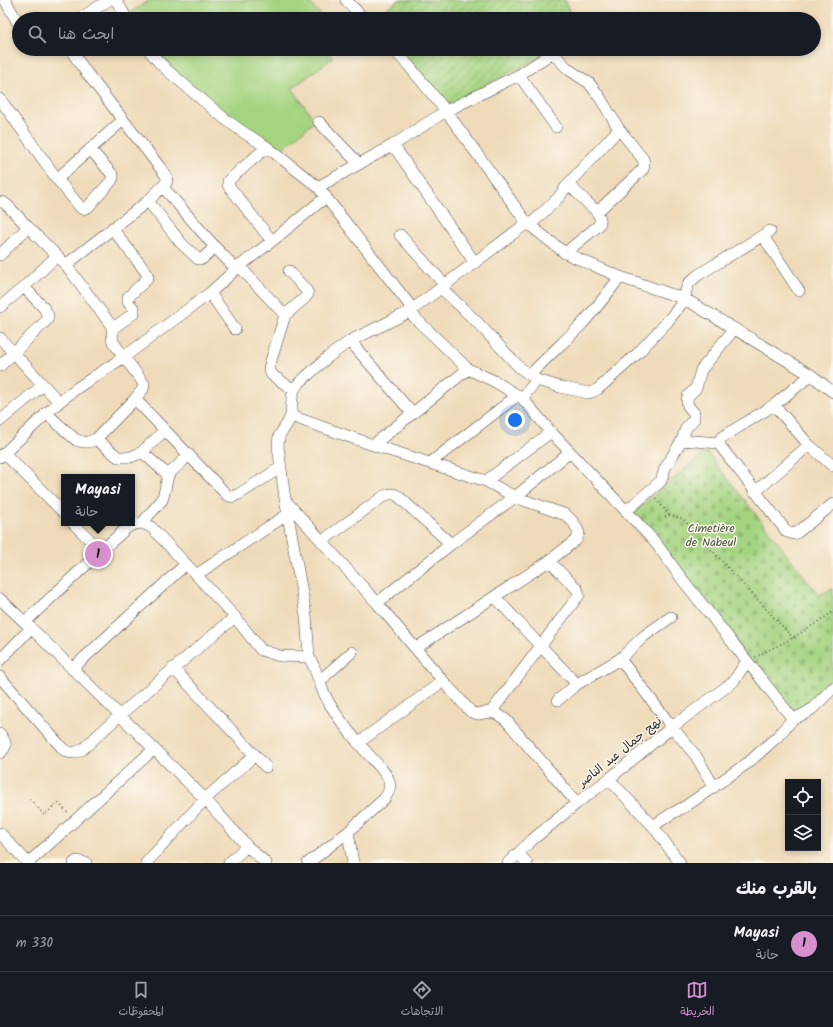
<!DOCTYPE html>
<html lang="ar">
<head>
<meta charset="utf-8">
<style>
  :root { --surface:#171b24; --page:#20242c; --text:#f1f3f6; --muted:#9ea1a6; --line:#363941; --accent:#d690ce }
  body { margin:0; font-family:Kalam,"Playpen Sans Arabic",sans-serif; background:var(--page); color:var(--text); direction:rtl }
  .controls { position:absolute; right:12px; bottom:12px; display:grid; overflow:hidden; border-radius:0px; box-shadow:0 2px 6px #0003 }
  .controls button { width:36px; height:36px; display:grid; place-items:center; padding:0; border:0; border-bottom:1px solid var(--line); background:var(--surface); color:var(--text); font:20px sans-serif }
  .you { position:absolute; left:515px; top:420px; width:14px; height:14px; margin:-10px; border:3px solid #fff; border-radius:50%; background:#1a73e8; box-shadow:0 0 0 6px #1a73e833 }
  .badge { display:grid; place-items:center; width:26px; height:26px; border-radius:50%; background:var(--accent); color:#111; font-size:13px; font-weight:700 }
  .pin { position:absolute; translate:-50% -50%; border:2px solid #fff; box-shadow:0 1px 4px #0006 }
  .popup { position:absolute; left:61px; top:474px; width:74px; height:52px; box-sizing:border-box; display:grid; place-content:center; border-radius:0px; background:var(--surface); filter:drop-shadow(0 1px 3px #0005); font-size:13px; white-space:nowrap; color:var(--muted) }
  .popup b { font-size:15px; color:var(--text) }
  .popup::after { content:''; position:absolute; left:50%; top:100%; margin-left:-8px; border:8px solid transparent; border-top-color:var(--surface) }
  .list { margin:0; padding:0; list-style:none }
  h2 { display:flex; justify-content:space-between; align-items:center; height:52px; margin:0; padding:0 16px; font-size:17px }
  h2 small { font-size:13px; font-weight:400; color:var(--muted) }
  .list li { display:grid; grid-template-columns:26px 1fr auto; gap:12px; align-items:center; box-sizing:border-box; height:56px; padding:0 16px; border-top:1px solid var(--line) }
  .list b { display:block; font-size:15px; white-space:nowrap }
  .list p { margin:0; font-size:13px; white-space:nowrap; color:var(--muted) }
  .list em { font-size:13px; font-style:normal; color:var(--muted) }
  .icon { flex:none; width:22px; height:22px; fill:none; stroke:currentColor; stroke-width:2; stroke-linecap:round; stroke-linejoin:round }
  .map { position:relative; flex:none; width:833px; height:863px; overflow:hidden; direction:ltr }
  .search { position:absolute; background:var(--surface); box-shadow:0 2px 6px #0003; left:12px; right:12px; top:12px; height:44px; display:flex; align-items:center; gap:10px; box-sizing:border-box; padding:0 14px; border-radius:22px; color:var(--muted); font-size:15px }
  .sheet { height:108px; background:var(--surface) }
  nav { display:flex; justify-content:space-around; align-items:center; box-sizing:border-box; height:56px; border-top:1px solid var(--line); background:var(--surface); font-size:11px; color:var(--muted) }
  nav a { display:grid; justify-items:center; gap:2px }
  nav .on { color:var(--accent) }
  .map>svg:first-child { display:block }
  .grass { fill:#a5d481; stroke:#688056 }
  .cemetery { fill:url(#cemetery-stones); stroke:#688056 }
  .garden { fill:url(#garden-furrows); stroke:#688056 }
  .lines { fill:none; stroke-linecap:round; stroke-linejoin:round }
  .minor-casing { stroke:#484540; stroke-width:12 }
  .path { stroke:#484540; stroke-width:1.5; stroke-dasharray:1 3; stroke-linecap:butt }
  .minor { stroke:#fff; stroke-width:11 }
  .labels { text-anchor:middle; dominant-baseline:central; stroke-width:3; stroke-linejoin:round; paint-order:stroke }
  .park-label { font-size:12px; fill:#4a5540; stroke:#fbf7ec }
  .street-label { font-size:12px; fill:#2b2b2b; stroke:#fbf7ec }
</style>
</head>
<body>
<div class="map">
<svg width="833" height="863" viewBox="0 0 833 863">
  <defs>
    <pattern id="cemetery-stones" width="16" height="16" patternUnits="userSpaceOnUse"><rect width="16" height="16" fill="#a5d481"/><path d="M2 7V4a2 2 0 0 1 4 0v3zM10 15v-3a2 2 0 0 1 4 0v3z" fill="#8eb670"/></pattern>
    <pattern id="garden-furrows" width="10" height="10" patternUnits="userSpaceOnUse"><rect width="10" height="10" fill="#a5d481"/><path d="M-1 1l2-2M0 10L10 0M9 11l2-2" fill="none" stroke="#8eb670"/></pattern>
  </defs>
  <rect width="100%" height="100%" fill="#fbf7ec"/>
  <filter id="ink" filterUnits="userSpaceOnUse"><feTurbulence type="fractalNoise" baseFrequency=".025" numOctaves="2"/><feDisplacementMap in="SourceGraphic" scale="8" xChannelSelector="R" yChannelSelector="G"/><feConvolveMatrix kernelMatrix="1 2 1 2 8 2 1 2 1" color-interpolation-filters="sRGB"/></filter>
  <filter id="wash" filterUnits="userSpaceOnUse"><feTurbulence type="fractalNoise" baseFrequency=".012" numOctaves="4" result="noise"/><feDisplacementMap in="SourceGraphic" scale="16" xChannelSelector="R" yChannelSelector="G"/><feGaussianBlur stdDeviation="0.9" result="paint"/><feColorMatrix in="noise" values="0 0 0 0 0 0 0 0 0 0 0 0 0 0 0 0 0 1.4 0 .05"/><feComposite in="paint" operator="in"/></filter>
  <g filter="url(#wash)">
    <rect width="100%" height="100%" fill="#efdbba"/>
    <!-- grass -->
    <path class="grass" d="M150 0H307L325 19H131L128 14Z
      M152 49H331L327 53 333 58 292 88 315 121 279 151 233 123Z"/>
    <!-- cemetery -->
    <path class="cemetery" d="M706 451 819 595 833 589V683L801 712 788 710 633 513Z"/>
    <!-- garden -->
    <path class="garden" d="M399 0H565L572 19H374L373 17Z
      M400 49H555L448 105Z"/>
  </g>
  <g filter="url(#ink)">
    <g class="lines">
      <defs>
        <path id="minor" d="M5 0 18 23
          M116 0 127 19
          M346 0 364 19
          M79 19 109 0
          M148 49 157 60 168 71 225 119 243 132 267 147 318 187 412 308
          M393 49 409 66 446 111 527 223 565 253 620 277 685 299 811 375 833 392
          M553 53 568 69 589 83 599 96 619 129 643 159C644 163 645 165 643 169L597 212C600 218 602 220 598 226L565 253
          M519 75 556 127
          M0 99 57 179 81 208 83 209 88 207 112 180 113 176 111 173 90 149
          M319 122 359 164
          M393 145 475 263
          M267 147 230 179 228 181V185L272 241
          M57 179 123 120
          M568 184 597 212
          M163 187 215 247 236 269
          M318 187 393 145 446 111 519 75 558 49
          M148 201 181 243 198 259H202L215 247
          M0 202H3L8 206 28 227 66 265 111 325C114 331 111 337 113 342L142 381 144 384 143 389 135 399 96 439C88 443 84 443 76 440L46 413
          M530 225 559 197 568 184 619 129
          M112 228 146 272 148 277 146 280 128 297V302L134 309V313L112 329
          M400 235 444 284
          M763 236 799 291
          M0 255 28 227
          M66 265 81 253 148 201 166 183C168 179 167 177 165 174L86 72 70 49
          M239 266 285 315
          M289 271 306 290 308 294 305 298 285 315 270 364 269 369 272 375 294 390
          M441 288 477 322 519 367 537 380 560 387 588 393 592 392 598 389 637 354 668 321 685 299 686 291 688 284 698 275 770 231
          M210 293 235 329
          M0 307 24 287 57 256
          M409 312 468 369 494 381 522 398 551 432 626 511 655 542 682 579 793 719 777 737 749 762 686 806 671 814 653 826 609 779
          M0 338 59 402
          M350 341 412 413
          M0 366 47 320 48 316 44 308 24 287
          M530 375C546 358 564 342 581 325 595 310 607 294 620 277
          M811 375 774 405 721 438 719 443 721 447 787 532 794 534 798 532 833 504
          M522 398 537 380
          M135 399 227 495C232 498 235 496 239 494L280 468
          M774 405 809 445 833 466
          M291 416 373 445 486 481 515 497 566 515 574 523 579 533 576 540 549 561 577 589 579 595 491 712
          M0 421 43 385
          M96 439 118 457H131L142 452 165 430
          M682 440 719 443
          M373 445 468 369
          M142 452 168 475
          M4 453 64 513
          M0 457 59 402 77 388 124 357 210 293 236 269 272 241 326 197
          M430 463 518 395
          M486 481 551 432
          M755 492 809 445
          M285 500 377 603 443 681 471 712 478 714 491 712 497 714 506 720 577 803
          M626 511 661 481 663 475 665 468 682 440 686 428 694 419V413L688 406 687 401 688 396 696 388 701 370 734 329
          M73 523 101 551
          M142 523 162 500 165 490 168 475 189 455
          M322 541 384 496C390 493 394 493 399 497L451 544
          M196 575 288 514
          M495 597 532 637 577 684
          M0 599 31 628 205 799 247 846 266 863
          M377 603 451 544 515 497 570 452
          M25 622 101 551 128 527 135 524 142 523 151 527 186 564 235 617 261 650 280 656 309 657
          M416 648 549 561
          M620 659 672 727 696 756 714 787
          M0 660 31 628
          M173 668 266 767
          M72 669 186 564
          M0 677 63 749C70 755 75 753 83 749 132 703 183 660 235 617
          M320 683 314 667 309 657 306 615 285 499 278 446 279 436 287 424 291 416 292 397 294 390 298 384 328 357 350 341 409 312 527 223
          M558 700 577 684 620 659 644 636 671 617
          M793 719 806 713 813 708 833 688
          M0 734C6 742 8 746 0 753
          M358 743 443 681
          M653 826 680 863
          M348 832 353 863
          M0 833 28 863
          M518 853 527 863
          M28 863 154 749
          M74 863 77 861 86 863
          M146 863 205 799 255 755
          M229 863 247 846
          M308 863 348 832 385 798C388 793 391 788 389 781 388 774 373 760 368 754 352 736 327 706 320 683L326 675 352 652
          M508 863 532 840 577 803 609 779 672 727 733 682 747 661"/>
      </defs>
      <!-- minor casing -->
      <use href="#minor" class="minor-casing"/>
      <!-- path -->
      <path class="path" d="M656 499 669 515 664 518
        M669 515 683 519 793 638
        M755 657 793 638 833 612
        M30 799 44 815 58 803 68 813"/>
      <!-- minor -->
      <use href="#minor" class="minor"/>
    </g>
  </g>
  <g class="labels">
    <!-- park labels -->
    <g class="park-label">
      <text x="711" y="528">Cimetière<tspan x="711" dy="14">de Nabeul</tspan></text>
    </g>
    <!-- street labels -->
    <g class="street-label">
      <text transform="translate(620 752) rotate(-39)">نهج جمال عبد الناصر</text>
    </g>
  </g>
</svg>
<div class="controls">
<button><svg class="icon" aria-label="locate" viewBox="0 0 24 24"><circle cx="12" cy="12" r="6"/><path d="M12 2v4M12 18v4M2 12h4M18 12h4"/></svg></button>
<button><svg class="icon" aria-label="layers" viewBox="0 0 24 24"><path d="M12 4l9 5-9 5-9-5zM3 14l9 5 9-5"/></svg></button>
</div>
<div class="you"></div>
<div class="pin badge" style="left:98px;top:554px">1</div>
<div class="popup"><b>Mayasi</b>حانة</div>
<div class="search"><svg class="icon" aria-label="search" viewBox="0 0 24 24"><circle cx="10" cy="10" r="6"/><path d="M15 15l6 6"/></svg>ابحث هنا</div>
</div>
<section class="sheet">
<h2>بالقرب منك<small></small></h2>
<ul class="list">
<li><span class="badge">1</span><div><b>Mayasi</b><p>حانة</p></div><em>330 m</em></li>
</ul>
</section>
<nav>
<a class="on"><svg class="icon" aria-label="map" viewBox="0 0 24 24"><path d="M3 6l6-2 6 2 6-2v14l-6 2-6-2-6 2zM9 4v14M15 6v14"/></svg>الخريطة</a>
<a><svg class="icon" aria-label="directions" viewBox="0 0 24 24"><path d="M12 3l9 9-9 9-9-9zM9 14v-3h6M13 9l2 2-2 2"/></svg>الاتجاهات</a>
<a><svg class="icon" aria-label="saved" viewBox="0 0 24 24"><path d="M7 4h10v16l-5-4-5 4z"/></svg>المحفوظات</a>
</nav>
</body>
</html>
